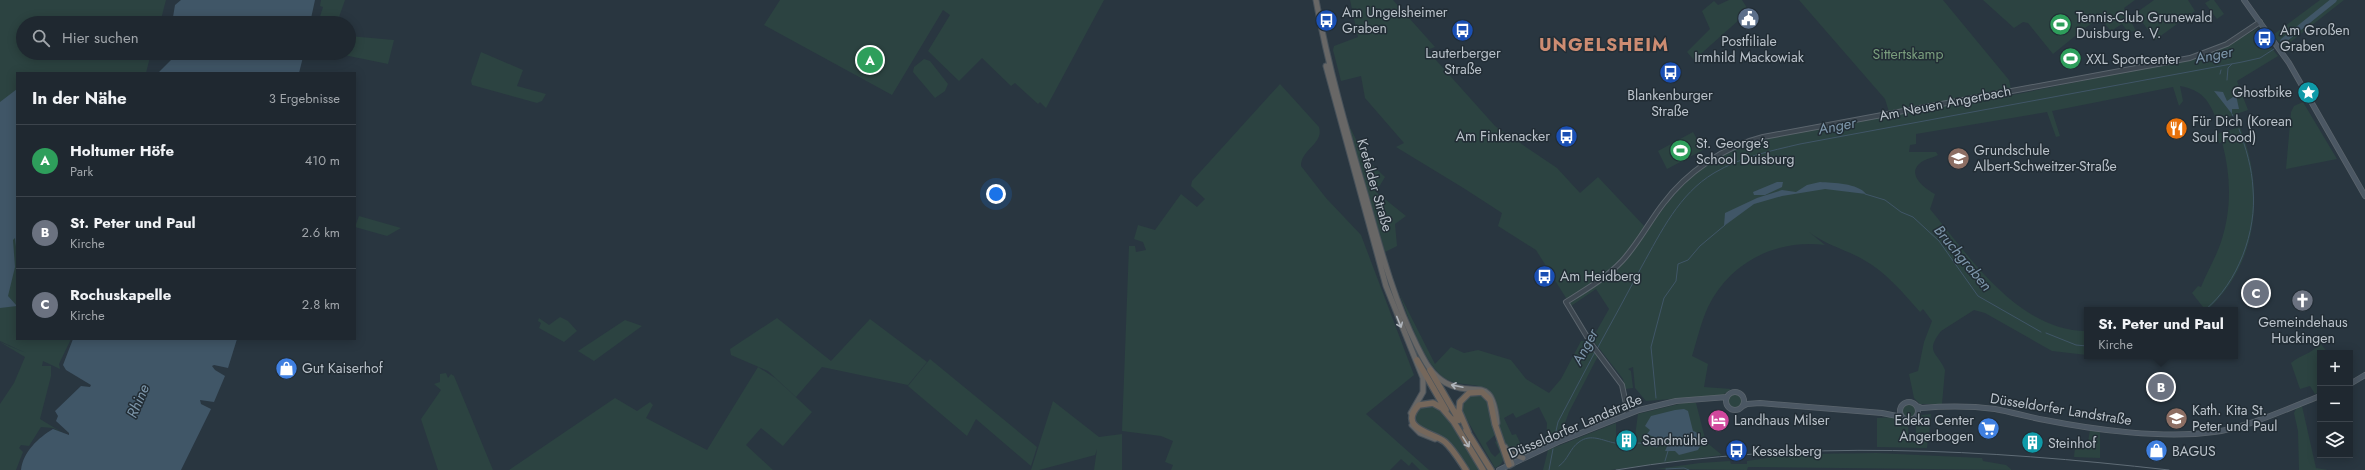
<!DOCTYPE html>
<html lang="de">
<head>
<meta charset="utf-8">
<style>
  :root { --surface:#1f2830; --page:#2c343c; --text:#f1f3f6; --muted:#a1a6ab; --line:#3c444c; --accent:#99c7ef }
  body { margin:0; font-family:Jost,sans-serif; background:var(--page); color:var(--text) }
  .controls { position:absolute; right:12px; bottom:12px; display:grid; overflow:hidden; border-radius:0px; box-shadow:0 2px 10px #0003 }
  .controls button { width:36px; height:36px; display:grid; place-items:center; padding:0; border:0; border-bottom:1px solid var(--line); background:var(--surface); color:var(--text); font:20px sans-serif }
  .you { position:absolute; left:996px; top:194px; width:14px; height:14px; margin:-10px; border:3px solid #fff; border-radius:50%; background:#1a73e8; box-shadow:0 0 0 6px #1a73e833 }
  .badge { display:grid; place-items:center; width:26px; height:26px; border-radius:50%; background:var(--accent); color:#fff; font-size:13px; font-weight:700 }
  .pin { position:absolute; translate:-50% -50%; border:2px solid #fff; box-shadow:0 1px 4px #0006 }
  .popup { position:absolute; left:2084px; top:307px; width:154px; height:52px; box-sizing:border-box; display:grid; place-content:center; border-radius:0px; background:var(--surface); filter:drop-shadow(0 1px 3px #0005); font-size:13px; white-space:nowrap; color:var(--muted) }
  .popup b { font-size:15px; color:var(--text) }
  .popup::after { content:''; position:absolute; left:50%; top:100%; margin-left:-8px; border:8px solid transparent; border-top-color:var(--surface) }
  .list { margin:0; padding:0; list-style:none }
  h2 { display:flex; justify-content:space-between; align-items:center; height:52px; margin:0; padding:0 16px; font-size:17px }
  h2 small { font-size:13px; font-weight:400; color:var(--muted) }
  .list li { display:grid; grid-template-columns:26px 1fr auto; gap:12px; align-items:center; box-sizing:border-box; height:72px; padding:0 16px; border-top:1px solid var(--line) }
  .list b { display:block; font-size:15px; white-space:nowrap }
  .list p { margin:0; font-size:13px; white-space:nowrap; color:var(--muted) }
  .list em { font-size:13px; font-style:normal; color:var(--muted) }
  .icon { flex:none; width:22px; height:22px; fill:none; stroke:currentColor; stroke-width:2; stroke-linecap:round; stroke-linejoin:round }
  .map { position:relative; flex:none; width:2365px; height:470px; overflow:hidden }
  .search { position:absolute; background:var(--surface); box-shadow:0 2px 10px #0003; left:16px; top:16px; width:340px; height:44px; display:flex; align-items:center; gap:10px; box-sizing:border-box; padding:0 14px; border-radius:22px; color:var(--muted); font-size:15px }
  .panel { position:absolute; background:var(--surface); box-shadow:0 2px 10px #0003; left:16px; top:72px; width:340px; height:268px; border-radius:0px }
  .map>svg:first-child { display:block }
  .green { fill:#2c4341 }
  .water { fill:#405667 }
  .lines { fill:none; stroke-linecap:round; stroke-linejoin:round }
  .stream { stroke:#405667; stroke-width:1 }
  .river { stroke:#405667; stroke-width:5.5 }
  .tertiary-casing { stroke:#5b656d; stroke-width:6 }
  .secondary-casing { stroke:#5b656d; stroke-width:6 }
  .trunk-casing { stroke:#48525a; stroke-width:7 }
  .motorway-casing { stroke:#48525a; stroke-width:8 }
  .tertiary { stroke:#3d4750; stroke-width:4 }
  .secondary { stroke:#4b5763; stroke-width:4.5 }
  .trunk { stroke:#686766; stroke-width:5 }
  .motorway { stroke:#75675b; stroke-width:5.5 }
  .tram { stroke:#5f6c76; stroke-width:1 }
  .rail { stroke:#5f6c76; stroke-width:1; stroke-dasharray:4 4; stroke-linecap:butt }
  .oneway { stroke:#aeb4bb }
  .oneway2 { stroke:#b0b4b9 }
  .labels { text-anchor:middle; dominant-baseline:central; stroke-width:3; stroke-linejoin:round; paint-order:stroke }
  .poi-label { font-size:14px; fill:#bac2ca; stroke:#222d35; text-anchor:start }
  .park-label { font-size:14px; fill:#7a9e7d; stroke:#222d35 }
  .street-label { font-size:14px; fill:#bac2ca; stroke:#222d35 }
  .water-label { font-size:15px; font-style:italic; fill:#7d96aa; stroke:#222d35 }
  .district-label { font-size:18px; font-weight:bold; letter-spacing:1px; fill:#cd8c72; stroke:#222d35 }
</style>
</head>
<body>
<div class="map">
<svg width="2365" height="470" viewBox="0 0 2365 470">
  <rect width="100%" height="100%" fill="#293640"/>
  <!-- green -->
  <path class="green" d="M0 0H166L160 23H23V53H151L146 73H17V339H71L59 364 60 369 43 361 42 366H51V376L40 419 63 433 53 428 41 427 29 446 21 445 19 448 23 452 16 470H0V404L14 383 25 357 0 342 26 353 0 341Z
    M321 0H345L337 23H318L323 7 320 6Z
    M780 0H1104L1046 108 1040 102 1038 104 1015 83 1011 86 982 58 959 81 928 51 950 15 943 10 892 95 764 25Z
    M1350 0H1393L1435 47 1427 50 1495 126 1557 168 1580 193 1598 177 1646 228 1640 235 1642 239C1658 215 1674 192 1696 173 1744 133 1830 127 1890 115L1885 99 1799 0H1943L2009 80 2011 89 2003 97 2209 55 2257 29 2278 56 2237 81 2248 110 2217 121C2209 100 2202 90 2180 86L2183 101 2179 106 2173 87 2052 111 2060 136 2056 137 2047 112 1916 134V144L1910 145 1909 152H1936L1938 155C1933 158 1928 158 1923 161 1904 173 1924 188 1935 194L1930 209C1969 256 2018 331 2087 331V355L2052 351 1985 313 1974 310 1941 331C1924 353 1938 352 1945 370L1942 404H1920L1914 398 1909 374 1918 371 1924 342 1932 321 1923 309 1920 312C1903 293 1886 272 1864 260 1845 249 1826 245 1809 232L1825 245C1776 239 1730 262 1708 307 1701 322 1697 340 1692 356L1708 364 1704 387 1731 389 1723 395 1646 401 1635 388 1633 367 1628 369 1631 371 1633 388 1625 389 1623 379 1592 339 1609 309 1596 289 1571 306 1536 250 1498 226 1502 213 1465 189 1396 147 1404 143 1365 98 1361 76 1341 81 1333 50 1334 46 1358 37Z
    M1729 0H1742L1749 11 1694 60 1687 52 1710 29 1702 11 1714 1 1718 5Z
    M1983 0H2135L2124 8 2136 31 2128 32 2122 24 2111 31 2100 18 2085 28 2053 54 2028 23 2023 22 2014 28Z
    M2154 0H2188L2195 11 2155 40 2136 13Z
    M2210 0H2214L2224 14 2217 19 2205 3Z
    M2320 0H2344L2284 47 2273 35Z
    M349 36 394 40 388 64 344 55V53H349Z
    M481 52 523 70 517 86 546 94 542 101 537 103 472 85 471 81Z
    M924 59 930 61 948 84 945 91 935 98 913 72 914 67Z
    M1280 84 1319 127C1324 144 1301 149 1301 166L1326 198 1361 235 1414 375 1366 414 1429 470H1420L1412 462 1409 466 1401 459 1390 470H1171L1173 465 1165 462 1173 441 1161 436 1122 431 1129 246H1135L1136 252 1146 250 1143 242 1134 239 1138 225 1155 230 1181 194 1197 207 1205 199 1191 186 1192 181Z
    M2303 102 2337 159 2286 169 2291 112 2294 106Z
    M1347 121 1365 158 1385 177 1376 192 1406 216 1395 224 1397 246 1385 252Z
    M2240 127C2265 189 2259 264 2207 310H2200L2203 307 2192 293 2198 286 2201 287C2207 272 2216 257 2221 242 2232 209 2231 175 2222 142L2219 143 2216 134Z
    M1693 132 1703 150 1667 169 1658 151Z
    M359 216 401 228 387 236 355 227Z
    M1400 295 1435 364 1451 347 1464 353 1478 350 1511 360 1526 379 1549 393 1561 379 1581 341H1588L1598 356 1569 412 1560 437 1546 440 1547 423 1539 407 1516 418 1513 413 1504 418 1512 435 1516 434 1522 447 1517 449 1518 451H1526L1519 454 1511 453C1505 444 1500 434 1498 423 1496 413 1499 402 1491 394 1479 381 1466 387 1450 381 1427 373 1408 317 1400 295Z
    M560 317 568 321 577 331 564 342 539 328 541 323 538 321 539 318 549 325Z
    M777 318 831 361 870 319 927 362 908 385 822 367 796 397 768 371 731 355 730 349Z
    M625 320 642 326 594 361 578 351Z
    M2321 344 2328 353H2320V392L2315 394 2310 386 2300 389 2291 363C2302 354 2309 355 2321 344Z
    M930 359 1037 447 1031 466 976 419 967 436 908 386Z
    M758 367 775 378 812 412 783 446 761 428 746 445 773 470H509L615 398 637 411 650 402 653 405 646 418 707 450Z
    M446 373 448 378 451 374 454 376 493 470H438L421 419 441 390 434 384 440 382V374Z
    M1728 401a7 7 0 1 1 14 0a7 7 0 1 1-14 0Z
    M1480 394 1489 401 1495 435 1486 443 1491 453 1495 457 1500 452 1495 442 1498 440C1502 451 1509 462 1495 468L1463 413V405L1468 396Z
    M1053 401 1099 437 1122 434V470H1094L1097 449 1095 455 1039 470H1031Z
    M1683 403H1696L1706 442 1722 455 1611 470H1543L1548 450 1616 423V441L1623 444 1634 443 1638 414Z
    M1902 411a7 7 0 1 1 14 0a7 7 0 1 1-14 0Z
    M1427 404 1438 407 1446 416 1479 470H1467L1447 441 1424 431 1415 422C1414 412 1419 408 1427 404Z
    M2302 406 2316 468 2328 470H2299L2298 431 2294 413 2297 407Z
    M1931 414 1929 436 1916 435V422L1922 415Z
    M1897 417 1908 426 1909 440H1928L1927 448 1877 447V418Z
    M2090 430 2100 431V458L2074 457 2075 448 2087 447Z
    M1876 453 1982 458 1983 461 2006 465 2012 470 1748 467 1747 470 1656 469 1700 463 1730 461 1731 464H1747V461C1789 453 1833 454 1876 453Z"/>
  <!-- water -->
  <path class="water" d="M181 0H315L310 23H172L175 5Z
    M178 53H304L299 73H158Z
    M17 89V256L15 238 13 240 15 267 8 296 17 306 0 308V102Z
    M2214 91 2223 92 2227 101 2236 95 2239 109H2232V114Z
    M1777 182H1783L1782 187 1765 195H1754L1753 192Z
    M1820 182C1833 183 1858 183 1866 194L1825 189 1782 196 1754 204 1724 226 1725 213 1757 198 1782 190 1796 192 1807 185Z
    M73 339H237L228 368 214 365 212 366 215 370 225 376 214 402 200 400 201 404 211 409 181 470H21C23 452 38 438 53 429L69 435V433L56 421 58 416 55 411 81 386 90 387 91 385 66 370 63 365Z
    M1675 410 1684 409 1688 411 1693 431 1696 432 1702 443 1698 450 1679 455 1675 451H1665L1670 440 1666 439 1663 441 1661 438 1657 442 1656 438 1647 434 1650 430 1645 426 1651 416Z"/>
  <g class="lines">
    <!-- stream -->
    <path class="stream" d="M2220 74 2221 70
      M2227 80 2228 68 2232 64
      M2232 114 2233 116
      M1865 194 1885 200 1901 212 1913 217 1939 241 1978 296 2041 332
      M2205 310C2238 283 2257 231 2253 189 2252 168 2246 148 2239 129
      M2046 333 2076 345 2087 346
      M1597 349C1612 322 1627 294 1642 266 1661 232 1679 194 1714 173 1741 157 1770 151 1800 144L2242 62 2260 58 2274 49
      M1656 398 1651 347 1664 298 1676 281 1678 264 1688 260 1700 246 1725 225
      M1554 440 1558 422 1595 352
      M1665 461 1668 451
      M1559 466C1568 460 1570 448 1579 442 1591 433 1603 441 1615 443 1623 445 1631 444 1639 443 1644 443 1652 446 1657 447L1662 439
      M1666 469 1684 468 1689 470
      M1549 470 1553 449"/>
    <!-- river -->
    <path class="river" d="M2283 41 2334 0"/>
    <defs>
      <path id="tertiary" d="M1628 414 1622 385 1592 345 1566 302C1585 290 1606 278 1622 261 1638 244 1649 222 1663 204 1687 172 1723 147 1763 137L2190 58 2227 44 2260 22"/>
      <path id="secondary" d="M2244 0 2289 63 2365 196
        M2350 384 2365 375
        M1726 401a9 9 0 1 1 18 0a9 9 0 1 1-18 0Z
        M1900 411a9 9 0 1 1 18 0a9 9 0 1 1-18 0Z
        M1743 406 1747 404 1760 403 1882 413 1902 417
        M1917 406 1922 408C1946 406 1971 406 1995 409 2012 412 2028 417 2045 420 2095 430 2164 439 2214 432 2246 428 2289 408 2320 396
        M1499 470 1558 442 1639 410 1676 401 1727 397"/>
      <path id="trunk" d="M1316 0C1328 66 1347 132 1366 197 1380 247 1393 298 1417 346 1424 360 1431 375 1446 383 1475 399 1492 372 1497 423
        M1326 66 1386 286 1423 378V392L1411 413
        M1412 425 1420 433 1435 439
        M1505 447 1512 464
        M1508 452 1523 458"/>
      <path id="motorway" d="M1417 360 1446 410
        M1430 370 1459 420
        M1452 419 1483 470
        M1453 421 1442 408 1433 403 1419 405C1396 429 1435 433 1445 442 1453 449 1460 461 1466 470
        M1466 430 1491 470
        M1468 432 1459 411 1460 402 1469 393 1482 392 1490 400 1495 424 1509 465"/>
    </defs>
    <!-- tertiary casing -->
    <use href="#tertiary" class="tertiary-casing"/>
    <!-- secondary casing -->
    <use href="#secondary" class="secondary-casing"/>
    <!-- trunk casing -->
    <use href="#trunk" class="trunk-casing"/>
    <!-- motorway casing -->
    <use href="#motorway" class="motorway-casing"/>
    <!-- tertiary -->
    <use href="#tertiary" class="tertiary"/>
    <!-- secondary -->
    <use href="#secondary" class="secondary"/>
    <!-- trunk -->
    <use href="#trunk" class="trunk"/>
    <!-- motorway -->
    <use href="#motorway" class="motorway"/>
    <!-- tram -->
    <path class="tram" d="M1616 470C1801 439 1984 449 2169 470"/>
    <!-- rail -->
    <path class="rail" d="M1778 452H1804"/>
  </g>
  <!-- one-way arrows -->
  <defs><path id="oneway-shaft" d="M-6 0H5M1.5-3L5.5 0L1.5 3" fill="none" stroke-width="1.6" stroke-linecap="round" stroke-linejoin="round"/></defs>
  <g class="oneway">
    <use href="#oneway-shaft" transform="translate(1399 322) rotate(68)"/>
    <use href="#oneway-shaft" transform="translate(1457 386) rotate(-168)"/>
  </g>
  <use class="oneway2" href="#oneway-shaft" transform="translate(1466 442) rotate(58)"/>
  <!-- icons -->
  <defs>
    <symbol id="civic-disc" viewBox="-11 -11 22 22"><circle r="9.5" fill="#5c6f8a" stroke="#222d35"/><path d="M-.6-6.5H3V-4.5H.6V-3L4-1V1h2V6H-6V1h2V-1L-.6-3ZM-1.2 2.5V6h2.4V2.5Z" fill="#fff"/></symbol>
    <symbol id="bus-disc" viewBox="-11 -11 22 22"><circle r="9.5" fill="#1a4fb4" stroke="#222d35"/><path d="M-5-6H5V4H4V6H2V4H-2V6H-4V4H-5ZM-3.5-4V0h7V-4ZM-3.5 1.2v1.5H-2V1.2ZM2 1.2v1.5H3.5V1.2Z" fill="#fff"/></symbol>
    <symbol id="stadium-disc" viewBox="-11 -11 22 22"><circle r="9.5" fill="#2e9e5b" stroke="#222d35"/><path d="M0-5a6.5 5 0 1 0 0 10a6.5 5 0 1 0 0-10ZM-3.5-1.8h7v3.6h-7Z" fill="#fff"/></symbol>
    <symbol id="sight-disc" viewBox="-11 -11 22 22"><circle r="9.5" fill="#0f9aa8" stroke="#222d35"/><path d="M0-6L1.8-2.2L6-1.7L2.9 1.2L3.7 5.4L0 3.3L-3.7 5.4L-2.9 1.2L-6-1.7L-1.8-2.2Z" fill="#fff"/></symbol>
    <symbol id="restaurant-disc" viewBox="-11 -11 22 22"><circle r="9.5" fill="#e8710a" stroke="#222d35"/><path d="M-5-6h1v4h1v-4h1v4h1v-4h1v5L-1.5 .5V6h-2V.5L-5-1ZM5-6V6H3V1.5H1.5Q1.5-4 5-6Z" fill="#fff"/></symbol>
    <symbol id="school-disc" viewBox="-11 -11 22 22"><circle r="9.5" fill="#8d6e63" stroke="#222d35"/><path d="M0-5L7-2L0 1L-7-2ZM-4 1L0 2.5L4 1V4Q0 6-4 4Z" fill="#fff"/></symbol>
    <symbol id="church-disc" viewBox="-11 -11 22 22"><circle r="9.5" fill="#6b7280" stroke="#222d35"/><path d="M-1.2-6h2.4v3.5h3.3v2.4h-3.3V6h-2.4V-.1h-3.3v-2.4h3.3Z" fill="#fff"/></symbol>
    <symbol id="shop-disc" viewBox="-11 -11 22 22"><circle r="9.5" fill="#3f7fe0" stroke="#222d35"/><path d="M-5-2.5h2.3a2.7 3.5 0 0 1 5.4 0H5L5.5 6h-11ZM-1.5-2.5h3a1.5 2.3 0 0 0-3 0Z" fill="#fff"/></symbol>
    <symbol id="hotel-disc" viewBox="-11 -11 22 22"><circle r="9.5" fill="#d1479c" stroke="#222d35"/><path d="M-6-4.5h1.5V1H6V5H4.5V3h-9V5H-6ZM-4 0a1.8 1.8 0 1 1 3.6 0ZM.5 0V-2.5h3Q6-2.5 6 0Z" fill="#fff"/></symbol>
    <symbol id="supermarket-disc" viewBox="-11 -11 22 22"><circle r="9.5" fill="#3f7fe0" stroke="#222d35"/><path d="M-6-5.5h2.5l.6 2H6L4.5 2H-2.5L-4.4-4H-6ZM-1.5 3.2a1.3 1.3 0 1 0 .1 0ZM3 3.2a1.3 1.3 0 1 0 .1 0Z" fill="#fff"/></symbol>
    <symbol id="building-disc" viewBox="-11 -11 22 22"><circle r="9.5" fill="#0f9aa8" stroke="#222d35"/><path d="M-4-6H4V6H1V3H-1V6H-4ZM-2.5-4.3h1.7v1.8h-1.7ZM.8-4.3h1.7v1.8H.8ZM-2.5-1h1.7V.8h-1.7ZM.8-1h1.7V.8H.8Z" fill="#fff"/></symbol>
  </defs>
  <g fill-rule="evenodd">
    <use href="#civic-disc" x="1736" y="6" width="25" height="25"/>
    <use href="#bus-disc" x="1314" y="8" width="25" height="25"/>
    <use href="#stadium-disc" x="2048" y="12" width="25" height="25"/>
    <use href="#bus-disc" x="1450" y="18" width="25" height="25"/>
    <use href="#bus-disc" x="2252" y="26" width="25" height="25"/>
    <use href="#stadium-disc" x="2058" y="46" width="25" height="25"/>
    <use href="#bus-disc" x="1658" y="60" width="25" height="25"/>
    <use href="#sight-disc" x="2296" y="80" width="25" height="25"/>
    <use href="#restaurant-disc" x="2164" y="116" width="25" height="25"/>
    <use href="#bus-disc" x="1554" y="124" width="25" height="25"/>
    <use href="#stadium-disc" x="1668" y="138" width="25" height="25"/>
    <use href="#school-disc" x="1946" y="146" width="25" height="25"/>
    <use href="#bus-disc" x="1532" y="264" width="25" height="25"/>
    <use href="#church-disc" x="2290" y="288" width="25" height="25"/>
    <use href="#shop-disc" x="274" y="356" width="25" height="25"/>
    <use href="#school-disc" x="2164" y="406" width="25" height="25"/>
    <use href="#hotel-disc" x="1706" y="408" width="25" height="25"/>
    <use href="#supermarket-disc" x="1976" y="416" width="25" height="25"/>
    <use href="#building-disc" x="1614" y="428" width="25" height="25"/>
    <use href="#building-disc" x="2020" y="430" width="25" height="25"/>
    <use href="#bus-disc" x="1724" y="438" width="25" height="25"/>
    <use href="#shop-disc" x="2144" y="438" width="25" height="25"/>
  </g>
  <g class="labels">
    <!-- poi labels -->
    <g class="poi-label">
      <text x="1342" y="12">Am Ungelsheimer<tspan x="1342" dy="16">Graben</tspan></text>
      <text x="2076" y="17">Tennis-Club Grunewald<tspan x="2076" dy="16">Duisburg e. V.</tspan></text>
      <text x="2280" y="30">Am Großen<tspan x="2280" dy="16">Graben</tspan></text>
      <text x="1749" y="41" text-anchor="middle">Postfiliale<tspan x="1749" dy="16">Irmhild Mackowiak</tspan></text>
      <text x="1463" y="53" text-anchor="middle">Lauterberger<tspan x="1463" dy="16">Straße</tspan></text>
      <text x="2086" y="59">XXL Sportcenter</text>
      <text x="2292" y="92" text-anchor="end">Ghostbike</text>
      <text x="1670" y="95" text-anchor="middle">Blankenburger<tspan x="1670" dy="16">Straße</tspan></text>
      <text x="2192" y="121">Für Dich (Korean<tspan x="2192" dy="16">Soul Food)</tspan></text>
      <text x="1550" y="136" text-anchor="end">Am Finkenacker</text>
      <text x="1696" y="143">St. George’s<tspan x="1696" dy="16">School Duisburg</tspan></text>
      <text x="1974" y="150">Grundschule<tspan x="1974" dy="16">Albert-Schweitzer-Straße</tspan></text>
      <text x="1560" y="276">Am Heidberg</text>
      <text x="2303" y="322" text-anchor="middle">Gemeindehaus<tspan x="2303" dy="16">Huckingen</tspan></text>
      <text x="302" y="368">Gut Kaiserhof</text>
      <text x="2192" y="410">Kath. Kita St.<tspan x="2192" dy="16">Peter und Paul</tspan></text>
      <text x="1734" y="420">Landhaus Milser</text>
      <text x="1974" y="420" text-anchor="end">Edeka Center<tspan x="1974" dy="16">Angerbogen</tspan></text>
      <text x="1642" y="440">Sandmühle</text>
      <text x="2048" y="443">Steinhof</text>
      <text x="1752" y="451">Kesselsberg</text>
      <text x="2172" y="451">BAGUS</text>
    </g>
    <!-- park labels -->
    <g class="park-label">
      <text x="1908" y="54">Sittertskamp</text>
    </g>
    <!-- street labels -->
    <g class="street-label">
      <text transform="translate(1945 103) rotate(-11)">Am Neuen Angerbach</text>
      <text transform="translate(1375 185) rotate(74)">Krefelder Straße</text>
      <text transform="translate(2061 409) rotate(9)">Düsseldorfer Landstraße</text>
      <text transform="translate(1575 426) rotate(-23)">Düsseldorfer Landstraße</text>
    </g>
    <!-- water labels -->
    <g class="water-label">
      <text transform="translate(2214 55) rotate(-11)">Anger</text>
      <text transform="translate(1837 126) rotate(-11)">Anger</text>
      <text transform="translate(1963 258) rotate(50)">Bruchgraben</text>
      <text transform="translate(1585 347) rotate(-62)">Anger</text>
      <text transform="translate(138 401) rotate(-67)">Rhine</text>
    </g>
    <!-- district labels -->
    <g class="district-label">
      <text x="1604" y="45">UNGELSHEIM</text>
    </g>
  </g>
</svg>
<div class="controls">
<button>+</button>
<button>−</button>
<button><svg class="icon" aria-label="layers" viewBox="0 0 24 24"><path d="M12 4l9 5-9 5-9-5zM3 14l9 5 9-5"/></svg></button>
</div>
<div class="you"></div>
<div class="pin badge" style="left:870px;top:60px;background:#2e9e5b">A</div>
<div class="pin badge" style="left:2161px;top:387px;background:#6b7280">B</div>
<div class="popup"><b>St. Peter und Paul</b>Kirche</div>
<div class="pin badge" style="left:2256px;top:293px;background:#6b7280">C</div>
<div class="search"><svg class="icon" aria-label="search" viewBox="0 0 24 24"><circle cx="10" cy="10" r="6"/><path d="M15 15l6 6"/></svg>Hier suchen</div>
<section class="panel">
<h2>In der Nähe<small>3 Ergebnisse</small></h2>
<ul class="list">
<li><span class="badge" style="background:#2e9e5b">A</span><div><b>Holtumer Höfe</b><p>Park</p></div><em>410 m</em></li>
<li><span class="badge" style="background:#6b7280">B</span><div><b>St. Peter und Paul</b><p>Kirche</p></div><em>2.6 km</em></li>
<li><span class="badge" style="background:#6b7280">C</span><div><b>Rochuskapelle</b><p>Kirche</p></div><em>2.8 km</em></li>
</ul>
</section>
</div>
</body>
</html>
